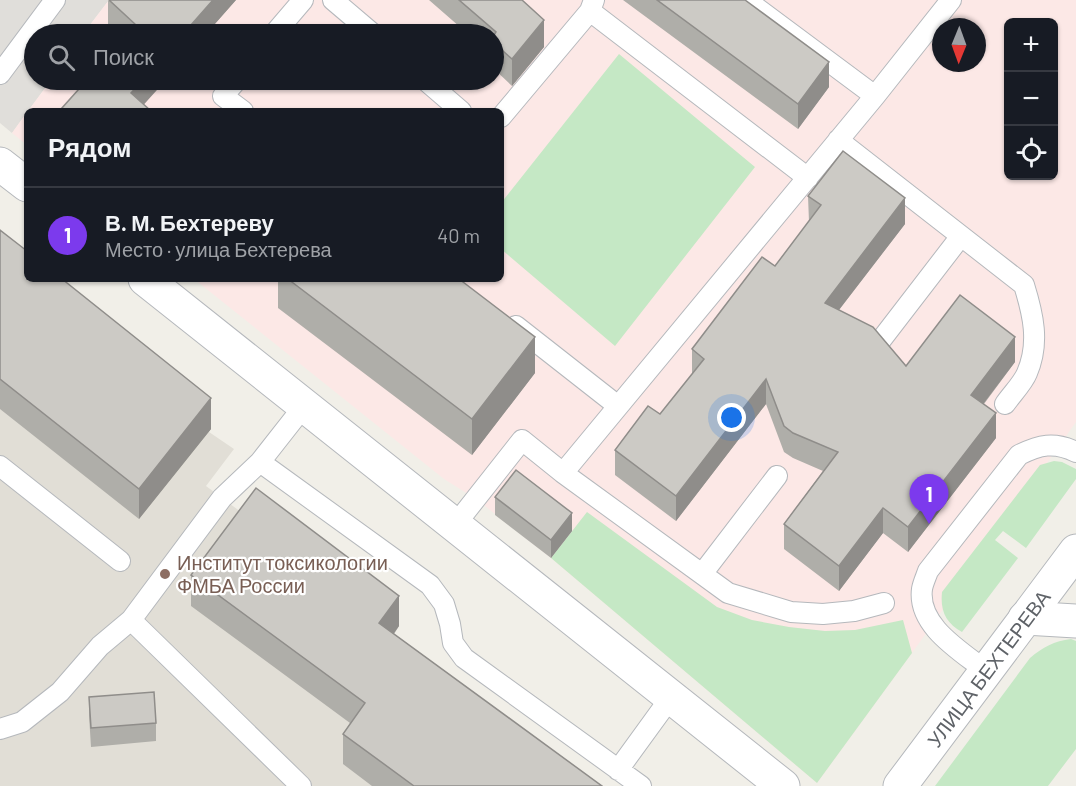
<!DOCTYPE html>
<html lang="ru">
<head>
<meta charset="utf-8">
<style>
  :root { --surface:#171b24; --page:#20242c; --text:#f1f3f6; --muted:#9ea1a6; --line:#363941; --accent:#7c3aed }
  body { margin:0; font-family:Barlow,sans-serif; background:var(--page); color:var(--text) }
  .controls { position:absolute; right:18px; top:18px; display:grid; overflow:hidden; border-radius:9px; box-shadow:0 2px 4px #0004 }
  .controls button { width:54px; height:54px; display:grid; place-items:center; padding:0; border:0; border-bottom:2px solid var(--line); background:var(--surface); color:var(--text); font:30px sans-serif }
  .compass { position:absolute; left:932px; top:18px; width:54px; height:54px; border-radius:50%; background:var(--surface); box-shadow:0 2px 4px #0004; rotate:181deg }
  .you { position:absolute; left:732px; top:418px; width:21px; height:21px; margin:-15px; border:4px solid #fff; border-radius:50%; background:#1a73e8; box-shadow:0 0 0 9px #1a73e833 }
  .badge { display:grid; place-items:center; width:39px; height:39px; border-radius:50%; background:var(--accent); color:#fff; font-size:20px; font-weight:700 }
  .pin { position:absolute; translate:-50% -50px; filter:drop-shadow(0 2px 3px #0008) }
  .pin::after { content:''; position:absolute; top:32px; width:21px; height:18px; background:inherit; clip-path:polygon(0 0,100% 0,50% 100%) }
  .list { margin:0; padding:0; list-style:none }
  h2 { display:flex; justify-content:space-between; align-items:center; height:78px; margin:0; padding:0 24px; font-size:26px }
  h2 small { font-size:20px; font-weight:400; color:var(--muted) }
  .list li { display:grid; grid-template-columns:39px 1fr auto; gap:18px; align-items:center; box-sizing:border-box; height:96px; padding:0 24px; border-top:2px solid var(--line) }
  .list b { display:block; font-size:22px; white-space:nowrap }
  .list p { margin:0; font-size:20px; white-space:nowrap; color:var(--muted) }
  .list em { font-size:20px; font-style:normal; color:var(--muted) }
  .icon { flex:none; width:33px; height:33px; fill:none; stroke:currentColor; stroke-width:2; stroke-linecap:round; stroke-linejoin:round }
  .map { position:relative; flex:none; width:1076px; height:786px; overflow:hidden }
  .search { position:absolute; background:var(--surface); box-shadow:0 2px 4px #0004; left:24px; top:24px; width:480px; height:66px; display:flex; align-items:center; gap:15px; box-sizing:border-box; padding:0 21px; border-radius:33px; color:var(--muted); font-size:22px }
  .panel { position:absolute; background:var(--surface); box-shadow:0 2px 4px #0004; left:24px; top:108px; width:480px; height:174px; border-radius:9px }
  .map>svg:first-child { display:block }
  .industrial { fill:#e0deda }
  .education { fill:#e1ded6 }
  .medical { fill:#fce8e6; fill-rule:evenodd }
  .green { fill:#c5e8c5 }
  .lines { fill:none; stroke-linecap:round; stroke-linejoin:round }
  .service-casing { stroke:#b5b8bc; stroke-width:22 }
  .minor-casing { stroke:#b5b8bc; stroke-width:35 }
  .tertiary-casing { stroke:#b5b8bc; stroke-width:35 }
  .service { stroke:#fff; stroke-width:20 }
  .minor { stroke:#fff; stroke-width:33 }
  .tertiary { stroke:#fff; stroke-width:33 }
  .wall { fill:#afaea9 }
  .shaded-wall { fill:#8f8d8a }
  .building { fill:#cccac5; stroke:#8f8d8a; stroke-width:1.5 }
  .education-dot { fill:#8d6e63; stroke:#fff; stroke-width:2 }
  .labels { text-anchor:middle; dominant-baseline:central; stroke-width:4.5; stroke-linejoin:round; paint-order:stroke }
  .education-label { font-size:20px; fill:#785e54; stroke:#fff; text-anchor:start }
  .street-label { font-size:20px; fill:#5f6368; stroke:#fff }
</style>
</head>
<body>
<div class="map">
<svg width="1076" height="786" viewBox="0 0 1076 786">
  <rect width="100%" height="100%" fill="#f1efe8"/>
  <!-- industrial -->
  <path class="industrial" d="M0 0H109L83 34H34V80H51L12 133 0 123Z"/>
  <!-- education -->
  <path class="education" d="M0 260 211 429 209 432 234 449 206 486 253 521 380 653 561 786H0Z"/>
  <!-- medical -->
  <path class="medical" d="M109 0H1076V422L912 653 817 783 551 558 476 499 444 479 194 279H501V111H28L51 80H494V34H83ZM1008 22H1054V176H1008ZM941 27H977V63H941Z
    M27 112V145L12 133Z"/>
  <!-- green -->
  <path class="green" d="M619 54 755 167 615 346 501 249V203Z
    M1054 461 1062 462 1076 469V479L1026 548 1003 531 995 540 1018 558 962 632C946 623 940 611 942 592L1040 465Z
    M587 512 717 607 752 620 789 627 825 631 855 630 903 620 912 653 817 783 551 558Z
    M1071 639 1076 641V749L1048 786H935L1030 658C1043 647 1054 641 1071 639Z"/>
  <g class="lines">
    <defs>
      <path id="service" d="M333 0 373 34
        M594 0 590 11 808 178
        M746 0 875 96
        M274 34 303 0
        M0 74 55 0
        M237 80 223 96 243 111
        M425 80 461 111
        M501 117 590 11
        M838 140 1024 285C1033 314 1040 343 1027 373 1023 383 1012 394 1005 404
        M516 326 618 406
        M881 340 961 236
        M260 462 430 585 444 604 450 624 453 643 464 658 641 786
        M0 466 120 561
        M455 525 522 440 563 473
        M702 574 777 476
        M884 603 854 611 823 614 791 612 728 593 563 473 875 96 951 0
        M131 620 301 786
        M986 671C961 651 917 626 922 589 923 583 926 577 928 571L1019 455C1039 445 1054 441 1076 452
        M0 729 22 722 60 692 100 646 131 620 222 498 260 462 304 406
        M618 770 671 697"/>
      <path id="minor" d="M0 164 27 185
        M145 279 783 786"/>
      <g id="tertiary">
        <path d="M1025 618 1076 621"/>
        <path id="s1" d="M900 786 1076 551"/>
      </g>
    </defs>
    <!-- service casing -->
    <use href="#service" class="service-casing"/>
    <!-- minor casing -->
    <use href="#minor" class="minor-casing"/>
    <!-- tertiary casing -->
    <use href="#tertiary" class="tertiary-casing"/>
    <!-- service -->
    <use href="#service" class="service"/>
    <!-- minor -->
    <use href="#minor" class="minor"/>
    <!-- tertiary -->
    <use href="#tertiary" class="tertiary"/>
  </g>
  <!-- wall -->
  <path class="wall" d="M236 0 206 34H117L108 27V1Z
    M429 0H522L544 47 512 86 494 69V34H468Z
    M623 0H745L829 87 798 129Z
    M808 196 905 224 839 310 906 366 1015 362 984 404 996 438 908 552 883 533 839 591 784 549V524L823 471 793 458 784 452 766 404 676 521 615 475V450L660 414 692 374V349L775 266 809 222Z
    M0 230 211 429 139 519 0 409Z
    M278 279H459L535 373 472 455 278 308Z
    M495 497 572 531 551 558 495 515Z
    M191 575 399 626 394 634 602 786H372L343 764V734L350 723 191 606Z
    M89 697 156 723V741L91 747 89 715Z"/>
  <!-- shaded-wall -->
  <path class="shaded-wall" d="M213 0H236L206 34H183Z
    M544 20V47L512 86V59Z
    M829 62V87L798 129V104Z
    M143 80H166L138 111 131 93Z
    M905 198V224L825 328V303Z
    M535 337V373L472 455V419Z
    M1015 337V362L971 420V395Z
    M766 379V404L676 521V496Z
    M211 398V429L139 519V489Z
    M996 413V438L908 552V527Z
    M883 508V533L839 591V566Z
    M572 513V531L551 558V540Z
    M399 596V626L379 654V623Z"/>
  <!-- building -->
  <path class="building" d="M109 0H213L183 34H127L136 25Z
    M459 0H522L544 20 512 59 494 43V35L496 32Z
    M657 0H745L829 62 798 104Z
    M87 80H143L131 93 151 111H66L62 108Z
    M843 151 905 198 825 303 873 327 906 366 960 295 1015 337 971 395 996 413 908 527 883 508 839 566 784 524 838 452 793 433 784 426 766 379 676 496 615 450 648 406 660 414 704 359 692 349 762 257 775 266 821 205 808 196Z
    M0 230 27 251V279H62L211 398 139 489 0 379Z
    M288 279H459L535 337 472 419Z
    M516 470 572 513 551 540 495 497Z
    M256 488 399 596 379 623 602 786H414L343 734 365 703 191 575Z
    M154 692 156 723 91 728 89 697Z"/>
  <!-- markers -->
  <circle class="education-dot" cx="165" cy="574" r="6"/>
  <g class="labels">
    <!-- education labels -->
    <g class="education-label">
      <text x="177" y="562">Институт токсикологии<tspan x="177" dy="23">ФМБА России</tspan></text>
    </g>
    <!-- street labels -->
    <g class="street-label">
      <text stroke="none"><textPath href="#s1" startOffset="147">УЛИЦА БЕХТЕРЕВА</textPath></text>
    </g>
  </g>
</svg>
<div class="controls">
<button>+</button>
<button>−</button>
<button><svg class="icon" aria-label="locate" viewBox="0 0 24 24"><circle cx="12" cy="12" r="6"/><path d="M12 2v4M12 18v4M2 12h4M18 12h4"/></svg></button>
</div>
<svg class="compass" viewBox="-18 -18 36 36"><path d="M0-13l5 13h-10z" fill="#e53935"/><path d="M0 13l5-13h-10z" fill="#9ea1a6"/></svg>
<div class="you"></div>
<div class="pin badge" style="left:929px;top:524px">1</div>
<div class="search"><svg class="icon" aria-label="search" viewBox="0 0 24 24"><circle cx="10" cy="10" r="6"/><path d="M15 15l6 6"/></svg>Поиск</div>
<section class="panel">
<h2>Рядом<small></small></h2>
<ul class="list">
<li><span class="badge">1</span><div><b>В. М. Бехтереву</b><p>Место · улица Бехтерева</p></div><em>40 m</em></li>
</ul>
</section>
</div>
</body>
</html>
